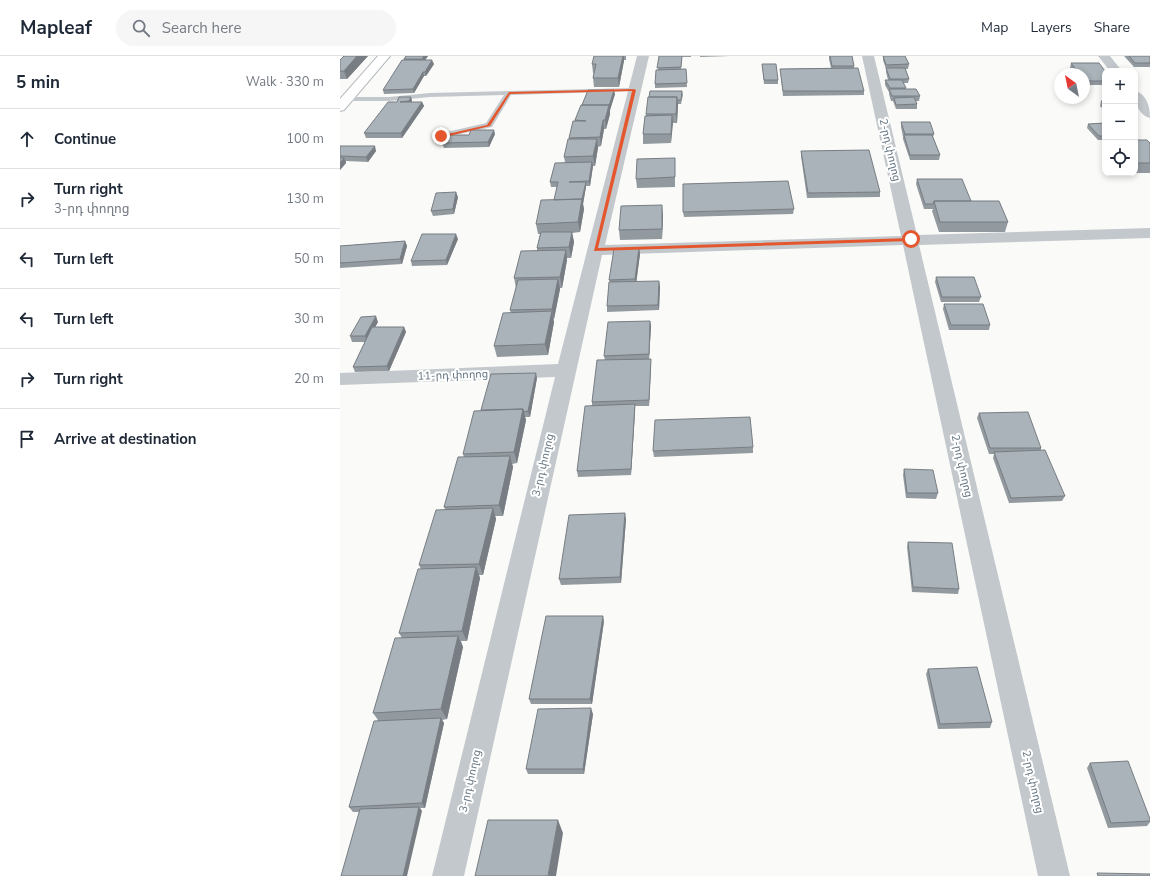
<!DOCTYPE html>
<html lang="en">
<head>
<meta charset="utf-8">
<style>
  :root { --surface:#fff; --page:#f6f6f7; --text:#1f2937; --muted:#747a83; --line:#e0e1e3 }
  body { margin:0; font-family:"Nunito Sans","Noto Sans Armenian",sans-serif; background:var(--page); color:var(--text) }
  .controls { position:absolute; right:12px; top:12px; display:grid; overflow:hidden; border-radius:8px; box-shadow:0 2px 6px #0003 }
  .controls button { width:36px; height:36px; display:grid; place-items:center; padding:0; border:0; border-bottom:1px solid var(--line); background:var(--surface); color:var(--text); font:20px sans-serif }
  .compass { position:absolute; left:714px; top:12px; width:36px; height:36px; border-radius:50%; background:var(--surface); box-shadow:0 2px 6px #0003; rotate:327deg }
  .stop { position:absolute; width:12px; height:12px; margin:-9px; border:3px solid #e4572e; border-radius:50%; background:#fff }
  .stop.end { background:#e4572e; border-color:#fff; box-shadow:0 1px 4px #0008 }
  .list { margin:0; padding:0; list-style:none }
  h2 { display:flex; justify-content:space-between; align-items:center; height:52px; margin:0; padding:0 16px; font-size:17px }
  h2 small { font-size:13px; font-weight:400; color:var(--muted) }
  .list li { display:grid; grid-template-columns:26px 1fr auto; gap:12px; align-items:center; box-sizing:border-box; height:60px; padding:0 16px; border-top:1px solid var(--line) }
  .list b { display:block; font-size:15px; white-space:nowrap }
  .list p { margin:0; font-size:13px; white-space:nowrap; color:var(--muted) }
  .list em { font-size:13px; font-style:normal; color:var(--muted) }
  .icon { flex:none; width:22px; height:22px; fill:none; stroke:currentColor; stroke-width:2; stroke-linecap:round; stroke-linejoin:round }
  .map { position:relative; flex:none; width:810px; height:820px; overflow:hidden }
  header { display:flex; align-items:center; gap:24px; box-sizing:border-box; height:56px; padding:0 20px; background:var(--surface); border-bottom:1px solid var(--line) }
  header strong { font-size:19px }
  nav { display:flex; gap:22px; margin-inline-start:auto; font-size:14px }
  .search { width:280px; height:36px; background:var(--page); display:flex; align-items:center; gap:10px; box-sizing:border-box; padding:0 14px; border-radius:22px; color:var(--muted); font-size:15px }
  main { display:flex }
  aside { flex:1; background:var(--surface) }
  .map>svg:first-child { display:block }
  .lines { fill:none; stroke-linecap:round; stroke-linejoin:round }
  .secondary-casing { stroke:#b3babf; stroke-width:2 }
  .lane { fill:#c3c8cc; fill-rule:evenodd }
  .street { fill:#c3c8cc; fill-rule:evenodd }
  .secondary { fill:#fff; fill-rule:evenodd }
  .wall { fill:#929a9f }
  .shaded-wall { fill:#777d82 }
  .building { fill:#aab3b9; stroke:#777d82 }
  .route { fill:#e4572e }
  .labels { text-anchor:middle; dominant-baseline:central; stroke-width:4; stroke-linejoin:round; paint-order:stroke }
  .street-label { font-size:11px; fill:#657683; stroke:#fff }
</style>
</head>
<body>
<header>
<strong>Mapleaf</strong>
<div class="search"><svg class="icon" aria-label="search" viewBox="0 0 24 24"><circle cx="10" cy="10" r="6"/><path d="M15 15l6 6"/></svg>Search here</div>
<nav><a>Map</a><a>Layers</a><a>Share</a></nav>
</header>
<main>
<aside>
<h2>5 min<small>Walk · 330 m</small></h2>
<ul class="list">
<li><svg class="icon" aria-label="ahead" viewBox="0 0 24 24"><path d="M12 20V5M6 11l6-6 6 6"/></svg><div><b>Continue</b></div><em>100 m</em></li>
<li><svg class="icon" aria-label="right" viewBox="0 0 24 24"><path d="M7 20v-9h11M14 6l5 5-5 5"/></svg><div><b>Turn right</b><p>3-րդ փողոց</p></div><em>130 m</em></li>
<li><svg class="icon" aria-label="left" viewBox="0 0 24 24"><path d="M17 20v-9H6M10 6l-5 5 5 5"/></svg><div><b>Turn left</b></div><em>50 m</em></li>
<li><svg class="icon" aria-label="left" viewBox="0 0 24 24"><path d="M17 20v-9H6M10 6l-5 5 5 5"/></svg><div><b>Turn left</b></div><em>30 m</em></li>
<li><svg class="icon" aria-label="right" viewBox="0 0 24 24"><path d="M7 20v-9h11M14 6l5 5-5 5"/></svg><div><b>Turn right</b></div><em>20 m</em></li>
<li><svg class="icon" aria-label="arrive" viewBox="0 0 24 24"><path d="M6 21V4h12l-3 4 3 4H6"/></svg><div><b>Arrive at destination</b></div></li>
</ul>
</aside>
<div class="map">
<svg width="810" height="820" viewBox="0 0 810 820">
  <rect width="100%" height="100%" fill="#fafaf8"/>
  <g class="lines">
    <defs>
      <path id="secondary" d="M38 0H50L4 54 0 55V43Z"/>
    </defs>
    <!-- secondary casing -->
    <use href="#secondary" class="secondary-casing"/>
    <!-- lane -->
    <path class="lane" d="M294 32 296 33V35L171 39 152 71 101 82H98V78L146 67 164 39 90 41 49 45H6L3 43 6 41H49L90 37Z"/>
    <!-- street -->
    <path class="street" d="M297 0H309L265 189 561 180 522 0H534L577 179 810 172V182L579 189 730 820H698L563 189 262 199 124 820H92L215 321 0 329V317L218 308Z
      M758 0H770L782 15H770Z
      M795 35C807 38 810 51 810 62 798 59 795 46 795 35Z"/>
    <!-- secondary -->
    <use href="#secondary" class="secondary"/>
  </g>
  <!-- wall -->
  <path class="wall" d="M4 0H28L7 23H0V4Z
    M66 0H88L85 4 94 8 86 20H84L74 37 44 38 43 34 64 4V3Z
    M254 0H286V4H284L279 31H254L253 22 254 17H253L252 8Z
    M319 0H351V1H342L341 14 346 13 347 31 315 32V28L318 14Z
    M360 0H390L360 1Z
    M489 0H512L514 10V12L524 35V39L443 40 440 13 491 12 489 3Z
    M543 0 569 8 568 13H565L569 23 568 27H563L566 32V33L580 40 579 45H576L577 48V53H556L553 45H551L549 38V36L545 29V24H548L546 16V13L543 4Z
    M784 0H810V11H794Z
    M731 7 765 15V29H744V18H735L730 12Z
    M422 8 438 24V28H424Z
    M342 35 343 39 341 48H338L337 67H332L331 87 303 88V78L306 58Z
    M275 38 270 54V58L266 73H264L261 90 258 91 255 110H253L250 130H246L243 148 244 153 240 176 232 177 234 186 231 202H227V204L222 232H220V233L214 263H213L214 266 208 299 157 301 154 290 171 257 170 254 176 232 174 222 197 195V192L200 178H198L196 168 214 144 217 131H211L210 126 225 106 224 101 229 83V82L235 64 242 49Z
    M71 41 72 46H82L84 50 62 82H26L24 77 57 46Z
    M761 45H765V55L760 50Z
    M795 52 798 55 797 60H795Z
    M561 66 594 78 593 81 600 99 599 104H570L563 83V81L561 71Z
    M765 67V84H758L747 72 748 68Z
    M155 78 149 91 104 92 102 87 129 79Z
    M795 84 810 87V117H794H795Z
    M0 90 36 95 28 106 6 105V107L0 114Z
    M461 95 540 136V141L467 142 461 100Z
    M335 102V131L297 132 296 123Z
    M577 123 631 145 668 166 665 176H599L592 155 593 153H584L576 128Z
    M118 141 114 158 93 160 91 155Z
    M454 153 453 158 344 161 343 156Z
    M323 159 322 183 280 184 279 174Z
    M118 183 107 209 72 210 71 205Z
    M65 185 67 190 62 208 0 212V190Z
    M299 192 300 198 296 226 320 230 319 254 267 256V250L270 226 269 224Z
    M596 221 641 241 639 246H601L595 226Z
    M604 248 650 269 649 274H609L603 253Z
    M310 265 311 270 309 303H311V308L309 350H295V354L291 419 238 421 237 415 252 349V346L265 304 264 300Z
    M38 266 35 271H64L66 276 49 315 15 316 13 311 25 286H12L10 280Z
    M197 322 190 361H185L186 364 177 407 172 408 173 411 163 460H155L156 463 143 519H139L140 522 127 585H121L123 591 107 663 102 664 104 667 85 752H80L82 755 13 756 9 751 38 664 33 657 62 582 59 577 81 513 79 509 105 453 104 451 124 401 123 398 141 354Z
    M639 357 701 392V394L725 440 722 445 669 447 653 402 654 398H649L637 362Z
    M413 391V397L314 401 313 395Z
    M564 413 598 437 596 443 566 442 563 419Z
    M286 463 281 527 221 529 219 523Z
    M568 486 619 533 618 538 572 536 567 491Z
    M264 565 252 648H191L189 643Z
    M588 613 652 666 650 672 598 673 586 618Z
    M253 658 244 718H188L186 713Z
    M750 707 810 763V766L807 770 768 772 747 712Z"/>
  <!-- shaded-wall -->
  <path class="shaded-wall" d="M17 0H28L7 23 4 15Z
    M84 0H88L83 7 82 3Z
    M283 0H284V5L279 31 278 22Z
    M92 4 94 8 86 20 85 16Z
    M83 16 84 20 74 37 73 33Z
    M274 34 275 38 270 54V58L266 73 265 64Z
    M71 41 72 45 71 49 60 46Z
    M337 41 338 49 337 67 336 58Z
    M82 46 84 50 62 82 61 77Z
    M332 59 333 68 331 87V78Z
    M263 64 264 73 261 90 260 81Z
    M154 74 155 78 149 91 148 86Z
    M257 83 258 92 255 110 253 100Z
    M35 90 36 95 28 106 26 101Z
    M4 102 6 107 0 114V107Z
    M252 106 253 110 250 130 249 125Z
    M246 126V131L243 148 244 153 240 176 238 166 241 147Z
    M116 136 118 141 114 158 113 153Z
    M322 149 323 159 322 183Z
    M232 176 234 186 231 202 229 191Z
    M116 178 118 183 107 209 106 204Z
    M65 185 67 190 62 208 60 203Z
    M299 192 300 198 296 229 295 223Z
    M226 194 227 204 222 232 220 221Z
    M218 223 220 233 214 263 212 253Z
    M319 225 320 230 319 254 318 249Z
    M212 255 214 266 208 299 205 288Z
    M36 260 38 266 27 286 25 280Z
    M310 265 311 270 309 304V298Z
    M64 271 66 276 49 315 47 310Z
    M311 303V308L309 350V344Z
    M196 317 197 322 190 361 188 355Z
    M295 348V354L291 419V413Z
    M183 353 186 364 177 407 174 396Z
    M170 400 173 411 163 460 159 449Z
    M153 452 156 463 143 519 139 508Z
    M285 457 286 463 281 527 280 521Z
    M136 511 140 522 127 585 122 575Z
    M263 560 264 565 252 648 250 643Z
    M118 580 123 591 107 663 101 653Z
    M251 652 253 658 244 718 243 713Z
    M101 662 104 667 85 752 82 747Z
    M79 751 82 755 67 820H63Z
    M218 764 223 777 216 820H208Z"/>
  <!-- building -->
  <path class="building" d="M4 0H17L4 15H0V4Z
    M66 0H84L82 3H64Z
    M254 0H283L278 22H253L256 8H252Z
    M319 0H342L341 11 317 12Z
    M490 0H512L514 10H492Z
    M543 0H565L569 8 546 9Z
    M789 0H810V7H795Z
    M62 4H92L85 16H83L73 33 43 34Z
    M731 7H759L765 15V25H744V18H739Z
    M422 8H436L438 24H424Z
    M518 12 524 35H443L440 13Z
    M546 12H565L569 23H550Z
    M346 13 347 27 315 28 316 14Z
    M545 24H562L566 32H550Z
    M549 33H576L580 40H552Z
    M248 34H274L269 50V49H242Z
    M310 35H342L341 44H337V41H309Z
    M59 41H71L69 45 60 46H82L61 77H24L48 46H57Z
    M308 41H337L336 58H306Z
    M574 41 577 48 556 49 554 42Z
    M761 45H765V49Z
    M241 49H269L265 64H263L260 81 229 82 233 65H246L235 64Z
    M795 52 798 55H795Z
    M332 59 331 78H303L305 60Z
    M561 66H590L594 78H565Z
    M765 67V80H759L748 68Z
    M131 74H154L148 86 102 87 107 79H129Z
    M564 79H592L600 99H570Z
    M228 83H257L253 100 224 101Z
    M795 84H807L810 87V107H797L795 105Z
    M0 90H35L26 101 0 100Z
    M529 94 540 136 468 137 461 95Z
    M0 102H4L0 107Z
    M335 102V121L296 123 297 103Z
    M252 106 249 125 229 126H246L242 143 214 144 218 126H210L215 107Z
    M577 123H622L631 145H594L593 148H585Z
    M448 125 454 153 343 156V128Z
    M116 136 113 153 91 155 96 137Z
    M242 143 238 166 196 168 201 144Z
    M594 145H659L668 166H600Z
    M322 149V173L279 174 281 150Z
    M201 176H232L229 191 197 192Z
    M82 178H116L106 204 71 205Z
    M65 185 60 203 0 207V190Z
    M299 192 295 223 269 224 274 193Z
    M226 194 220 221 174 222 181 195Z
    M596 221H634L641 241H602Z
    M218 223 212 253 170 254 178 224Z
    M319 225 318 249 267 250 269 226Z
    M604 248H643L650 269H611Z
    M212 255 205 288 154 290 163 257Z
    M36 260 25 280H10L21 261Z
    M310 265 309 298 264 300 268 266Z
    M32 271H64L47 310 13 311Z
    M311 303 309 344 252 346 257 304Z
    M196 317 188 355 184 356 183 353 141 354 151 318Z
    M295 348 291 413 237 415 245 350Z
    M183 353 174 396 123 398 134 355Z
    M688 356 701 392H650L639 357Z
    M410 361 413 391 313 395 315 364Z
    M705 394 725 440 671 442 654 396Z
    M170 400 159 449 104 451 118 401Z
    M564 413 593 414 598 437H567Z
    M153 452 139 508 79 509 96 454Z
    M285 457 280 521 219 523 229 459Z
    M568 486 612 487 619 533 573 531Z
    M136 511 122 575 59 577 78 513Z
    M206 560H263L250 643H189Z
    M118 580 101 653 33 657 55 582Z
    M637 611 652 666 600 668 588 613Z
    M251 652 243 713H186L198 653Z
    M101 662 82 747 9 751 34 665Z
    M788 705 810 763V765L771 767 750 707Z
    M79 751 63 820H1L20 753Z
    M148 764H218L208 820H135Z
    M757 817 810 818V820H758Z"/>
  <!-- route -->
  <path class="route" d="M294 33 296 34 258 192 571 182 573 183 571 185 254 195 292 35 170 38 150 70 101 82 99 80 147 69 169 36Z"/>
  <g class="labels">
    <!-- street labels -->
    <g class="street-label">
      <text transform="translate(550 94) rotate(77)">2-րդ փողոց</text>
      <text transform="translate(113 319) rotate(-2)">11-րդ փողոց</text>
      <text transform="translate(203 409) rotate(-77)">3-րդ փողոց</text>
      <text transform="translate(622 410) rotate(77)">2-րդ փողոց</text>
      <text transform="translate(130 725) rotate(-77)">3-րդ փողոց</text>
      <text transform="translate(693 726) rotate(77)">2-րդ փողոց</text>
    </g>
  </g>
</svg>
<div class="controls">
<button>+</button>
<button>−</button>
<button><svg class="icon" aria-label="locate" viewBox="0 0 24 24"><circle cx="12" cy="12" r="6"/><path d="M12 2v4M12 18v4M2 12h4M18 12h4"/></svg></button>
</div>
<svg class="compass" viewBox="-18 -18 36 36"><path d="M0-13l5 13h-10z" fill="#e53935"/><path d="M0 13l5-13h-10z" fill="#747a83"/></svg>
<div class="stop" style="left:571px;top:183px"></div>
<div class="stop end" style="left:101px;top:80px"></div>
</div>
</main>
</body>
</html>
